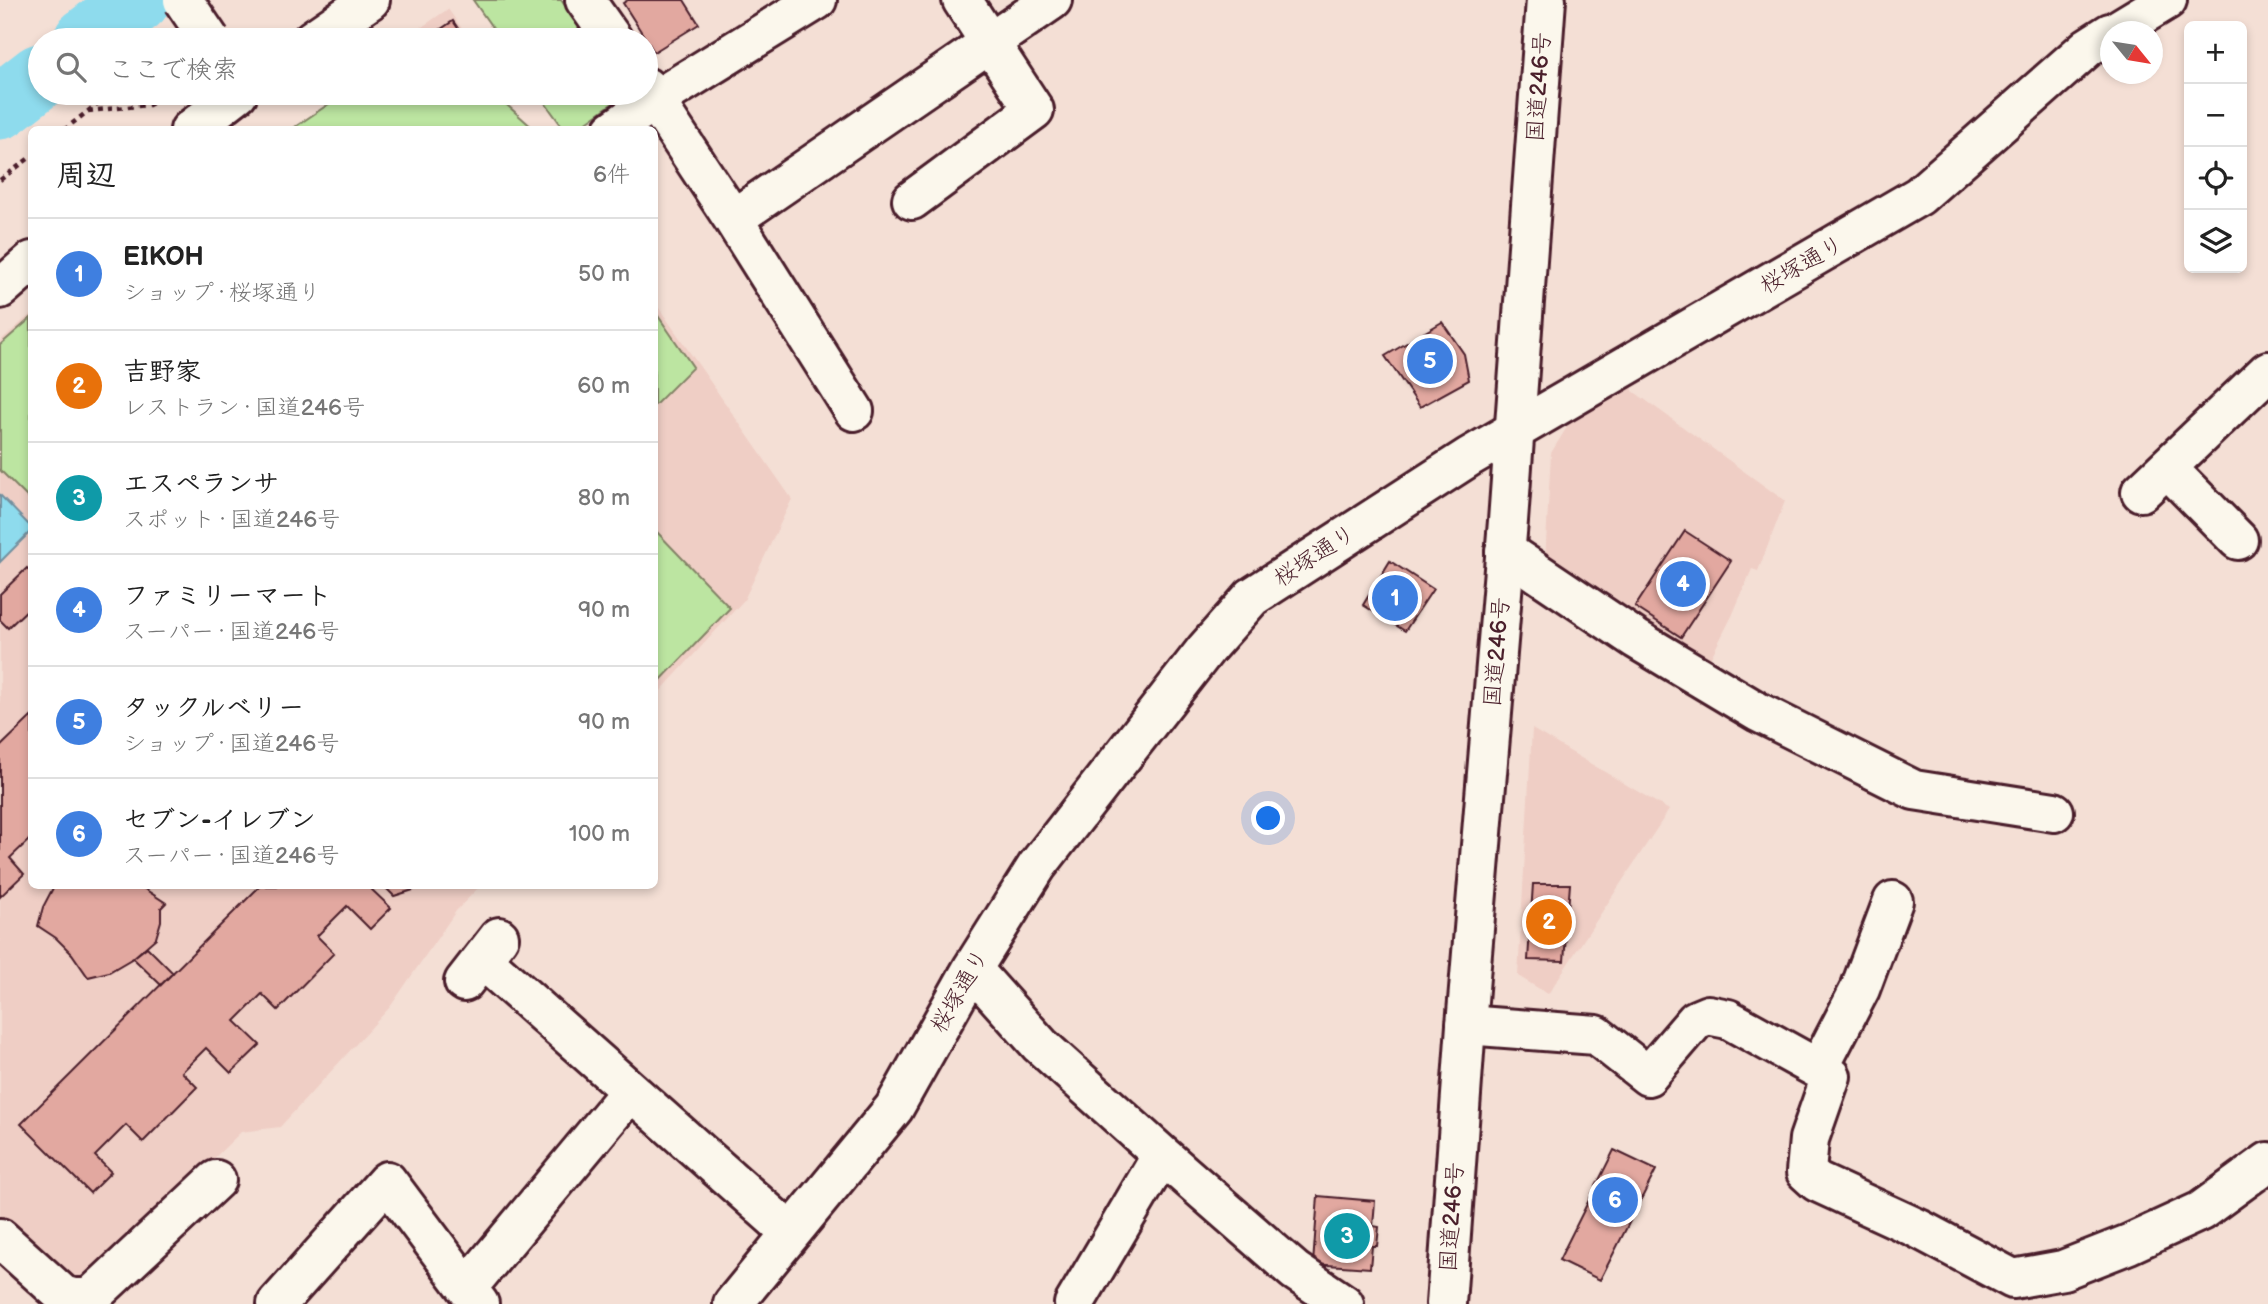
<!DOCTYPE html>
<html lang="ja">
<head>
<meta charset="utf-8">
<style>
  :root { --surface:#fff; --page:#f2f2f2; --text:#222; --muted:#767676; --line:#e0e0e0; --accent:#b45309 }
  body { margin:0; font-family:"Balsamiq Sans","Klee One",sans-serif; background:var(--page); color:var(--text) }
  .controls { position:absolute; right:21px; top:21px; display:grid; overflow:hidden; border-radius:10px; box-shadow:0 4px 10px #0003 }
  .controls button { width:63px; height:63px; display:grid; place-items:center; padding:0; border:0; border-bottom:2px solid var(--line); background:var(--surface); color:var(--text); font:35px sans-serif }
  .compass { position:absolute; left:2100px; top:21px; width:63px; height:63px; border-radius:50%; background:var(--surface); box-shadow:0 4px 10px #0003; rotate:120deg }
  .you { position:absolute; left:1269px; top:819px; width:24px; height:24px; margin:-18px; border:5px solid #fff; border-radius:50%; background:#1a73e8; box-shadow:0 0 0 10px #1a73e833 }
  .badge { display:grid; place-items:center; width:46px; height:46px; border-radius:50%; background:var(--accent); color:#fff; font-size:23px; font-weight:700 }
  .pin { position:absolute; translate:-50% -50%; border:4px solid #fff; box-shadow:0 2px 7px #0006 }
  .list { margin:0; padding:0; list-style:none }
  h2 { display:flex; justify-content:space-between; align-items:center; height:91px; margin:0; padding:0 28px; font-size:30px }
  h2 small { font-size:23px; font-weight:400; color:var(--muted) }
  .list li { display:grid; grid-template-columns:46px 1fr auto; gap:21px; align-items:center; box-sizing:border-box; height:112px; padding:0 28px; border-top:2px solid var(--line) }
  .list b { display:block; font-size:26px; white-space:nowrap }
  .list p { margin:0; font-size:23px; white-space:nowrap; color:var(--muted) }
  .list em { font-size:23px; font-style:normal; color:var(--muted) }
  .icon { flex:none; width:38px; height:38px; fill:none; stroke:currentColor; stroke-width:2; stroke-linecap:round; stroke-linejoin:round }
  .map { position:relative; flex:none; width:2268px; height:1304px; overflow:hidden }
  .search { position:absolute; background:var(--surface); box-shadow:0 4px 10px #0003; left:28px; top:28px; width:630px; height:77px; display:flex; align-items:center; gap:18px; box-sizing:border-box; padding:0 24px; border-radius:38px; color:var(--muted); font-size:26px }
  .panel { position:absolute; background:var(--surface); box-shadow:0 4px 10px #0003; left:28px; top:126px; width:630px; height:763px; border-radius:10px }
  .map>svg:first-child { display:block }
  .built { fill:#efcec5 }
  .green { fill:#bce5a1; stroke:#838266; stroke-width:2 }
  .water { fill:#8edbed; stroke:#73909f; stroke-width:2 }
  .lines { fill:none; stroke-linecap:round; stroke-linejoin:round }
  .river { stroke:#8edbed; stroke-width:65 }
  .building { fill:#e2a8a0; stroke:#4a1f2b; stroke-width:2 }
  .minor-casing { stroke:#4a1f2b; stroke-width:44 }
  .highway-casing { stroke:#4a1f2b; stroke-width:44 }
  .path { stroke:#4a1f2b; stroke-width:4.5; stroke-dasharray:5 5; stroke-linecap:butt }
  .minor { stroke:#fbf7ec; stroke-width:38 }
  .highway { stroke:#fbf7ec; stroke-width:38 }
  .minor-bridge-casing { stroke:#4a1f2b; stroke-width:44; stroke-linecap:butt }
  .minor-bridge { stroke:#fbf7ec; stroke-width:38 }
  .labels { text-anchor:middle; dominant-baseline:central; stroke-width:6; stroke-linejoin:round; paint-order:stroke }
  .street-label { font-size:23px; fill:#4a1f2b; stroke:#fbf7ec }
</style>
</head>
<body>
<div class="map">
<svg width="2268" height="1304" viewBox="0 0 2268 1304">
  <rect width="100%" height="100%" fill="#f4dfd5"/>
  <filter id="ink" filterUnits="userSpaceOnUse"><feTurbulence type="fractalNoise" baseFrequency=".0143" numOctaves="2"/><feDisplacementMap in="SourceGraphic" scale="14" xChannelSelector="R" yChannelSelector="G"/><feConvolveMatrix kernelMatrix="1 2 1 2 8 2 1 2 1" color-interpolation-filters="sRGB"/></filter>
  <g filter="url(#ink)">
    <!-- built -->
    <path class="built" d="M448 9 470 40H403Z
      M654 301 792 499 744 600 655 697Z
      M31 314 32 886H480L456 911 390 1007 280 1127 241 1132 86 1283 64 1287 0 1226V341Z
      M1632 383 1633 391 1785 501 1758 571 1752 569 1732 616 1705 669 1545 562 1551 453 1572 419Z
      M1532 729 1669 810 1548 994 1518 976Z"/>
    <!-- green -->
    <path class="green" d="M473 0H561L590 40H501Z
      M345 93H498L507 105 534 129H292Z
      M538 93H618L617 100 577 129H564Z
      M654 310 693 367 655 405H654Z
      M31 318V501L0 470V345Z
      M655 530 730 608 655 686Z"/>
    <!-- water -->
    <path class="water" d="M0 495 31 527 32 530 0 562Z"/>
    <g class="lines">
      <!-- river -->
      <path class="river" d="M86 40 138 0
        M0 107 40 76"/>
    </g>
    <!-- building -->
    <path class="building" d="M628 0H684L699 24 654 52 623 3Z
      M453 21 466 40H425Z
      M1442 322 1464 354 1469 380 1420 407 1385 356Z
      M1685 531 1731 561 1681 637 1635 607Z
      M1390 561 1433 589 1405 631 1363 605Z
      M27 568 32 573V605L8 628 0 620V594Z
      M32 716V837L10 858 24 874 0 897V747Z
      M1533 884H1570L1564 961 1528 960Z
      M54 886H140L166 903 161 908V921L156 938 133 958 109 972 88 977 72 954 56 938 38 926 43 907Z
      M260 886H368L391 908 370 929 347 906 317 936 334 953 278 1010 262 994 235 1021 260 1045 231 1073 206 1048 182 1072 197 1087 143 1142 126 1125 95 1156 111 1172 90 1193 21 1124Z
      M384 886H417L413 890 394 896Z
      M147 947 173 973 161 985 133 958Z
      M1614 1150 1656 1170 1600 1280 1559 1260Z
      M1318 1196 1375 1201 1373 1226 1379 1227 1377 1246H1372L1370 1268 1313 1264Z"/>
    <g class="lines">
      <defs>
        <path id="minor" d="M585 0 613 40
          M2114 32 2167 0
          M312 40 370 0
          M646 87 733 219 854 411
          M190 130 238 93
          M613 130 655 100 817 0
          M912 200 1034 110 962 0
          M733 219 1052 0
          M0 289 32 261
          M2167 468 2238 540
          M2141 492 2268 371
          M1505 551 1636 639 1758 712 1914 790 2054 812
          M482 959 791 1233
          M972 969 1040 1045 1162 1155 1295 1271 1344 1304
          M464 982 499 937
          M1466 1025 1596 1035 1648 1076 1696 1020 1708 1015 1728 1019 1831 1076 1809 1139 1806 1172 1817 1182 1919 1229 2013 1279 2063 1270 2129 1244 2201 1211 2268 1162
          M1819 1068 1860 989 1893 901
          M0 1238 63 1295 77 1299 92 1296 216 1180
          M467 1288 630 1092
          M277 1304 387 1181 479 1304
          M733 1304 894 1108 972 969 1037 866 1206 649 1252 597 1469 457 1919 196 2088 47 2110 33
          M1074 1304 1162 1155"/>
        <path id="highway" d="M1446 1304 1466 1025 1508 521 1546 0"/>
      </defs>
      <!-- minor casing -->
      <use href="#minor" class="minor-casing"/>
      <!-- highway casing -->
      <use href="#highway" class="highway-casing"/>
      <!-- path -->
      <path class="path" d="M88 111 149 105 171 93
        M64 130 111 93
        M0 180 32 156"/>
      <!-- minor -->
      <use href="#minor" class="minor"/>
      <!-- highway -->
      <use href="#highway" class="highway"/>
      <defs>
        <path id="minor-bridge" d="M183 0 210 40"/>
      </defs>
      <!-- minor-bridge casing -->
      <use href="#minor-bridge" class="minor-bridge-casing"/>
      <!-- minor-bridge -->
      <use href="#minor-bridge" class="minor-bridge"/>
    </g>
  </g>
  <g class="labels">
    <!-- street labels -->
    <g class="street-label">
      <text transform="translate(1539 87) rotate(-86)">国道246号</text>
      <text transform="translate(1802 265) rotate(-30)">桜塚通り</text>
      <text transform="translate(1315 556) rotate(-33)">桜塚通り</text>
      <text transform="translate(1497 652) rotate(-85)">国道246号</text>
      <text transform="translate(960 991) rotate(-60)">桜塚通り</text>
      <text transform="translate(1452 1217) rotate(-86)">国道246号</text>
    </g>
  </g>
</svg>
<div class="controls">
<button>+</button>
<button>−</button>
<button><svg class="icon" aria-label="locate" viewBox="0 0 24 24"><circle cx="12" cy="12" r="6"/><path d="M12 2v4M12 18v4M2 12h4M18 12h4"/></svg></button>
<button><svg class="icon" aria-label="layers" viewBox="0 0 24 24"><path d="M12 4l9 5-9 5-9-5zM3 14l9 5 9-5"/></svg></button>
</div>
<svg class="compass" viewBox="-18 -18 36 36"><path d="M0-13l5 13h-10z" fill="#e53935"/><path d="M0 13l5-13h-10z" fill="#767676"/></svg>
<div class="you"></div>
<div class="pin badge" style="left:1395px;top:598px;background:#3f7fe0">1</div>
<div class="pin badge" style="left:1549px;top:922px;background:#e8710a">2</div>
<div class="pin badge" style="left:1347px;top:1236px;background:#0f9aa8">3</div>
<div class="pin badge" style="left:1683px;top:584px;background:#3f7fe0">4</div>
<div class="pin badge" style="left:1430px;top:361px;background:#3f7fe0">5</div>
<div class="pin badge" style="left:1615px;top:1200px;background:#3f7fe0">6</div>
<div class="search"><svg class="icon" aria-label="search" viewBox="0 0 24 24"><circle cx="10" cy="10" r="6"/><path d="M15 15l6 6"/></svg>ここで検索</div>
<section class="panel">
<h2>周辺<small>6件</small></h2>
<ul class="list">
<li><span class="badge" style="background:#3f7fe0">1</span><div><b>EIKOH</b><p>ショップ · 桜塚通り</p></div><em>50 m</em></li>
<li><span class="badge" style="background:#e8710a">2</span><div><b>吉野家</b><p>レストラン · 国道246号</p></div><em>60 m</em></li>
<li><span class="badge" style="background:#0f9aa8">3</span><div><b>エスペランサ</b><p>スポット · 国道246号</p></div><em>80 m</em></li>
<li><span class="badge" style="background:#3f7fe0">4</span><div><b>ファミリーマート</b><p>スーパー · 国道246号</p></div><em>90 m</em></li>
<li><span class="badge" style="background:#3f7fe0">5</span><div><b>タックルベリー</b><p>ショップ · 国道246号</p></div><em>90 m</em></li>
<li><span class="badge" style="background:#3f7fe0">6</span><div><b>セブン-イレブン</b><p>スーパー · 国道246号</p></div><em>100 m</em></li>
</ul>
</section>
</div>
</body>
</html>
